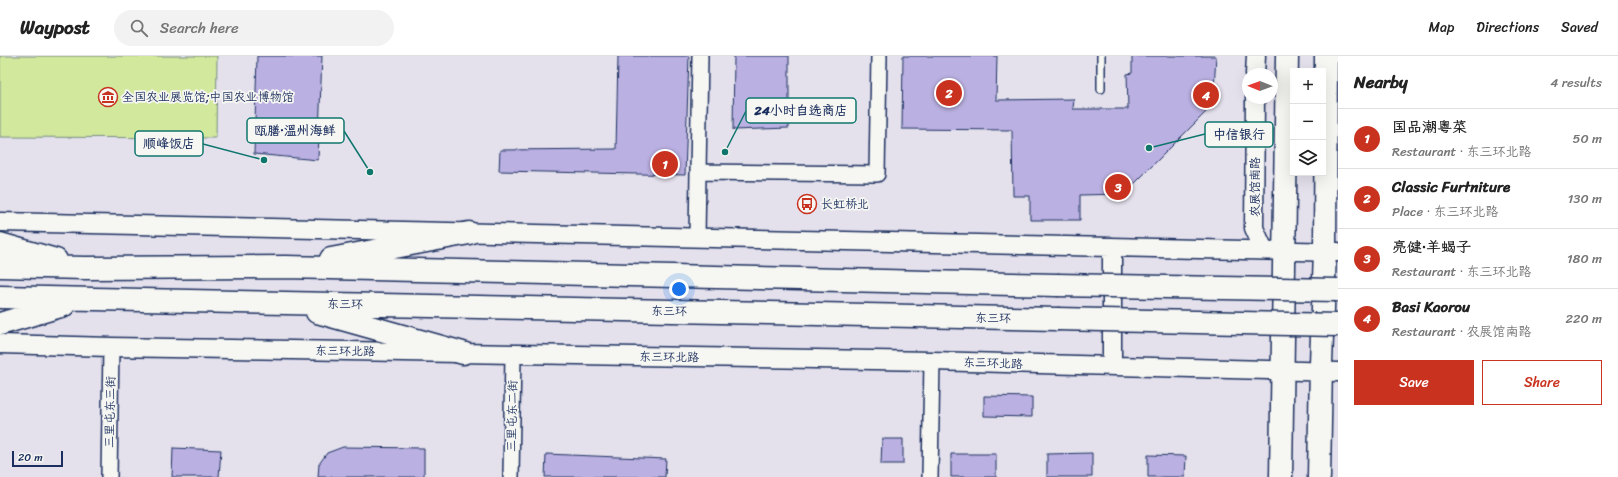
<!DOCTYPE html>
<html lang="en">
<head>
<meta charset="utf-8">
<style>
  :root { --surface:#fff; --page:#f2f2f2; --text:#222; --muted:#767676; --line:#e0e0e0; --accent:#c8321e }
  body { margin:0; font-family:Sriracha,"LXGW WenKai TC",sans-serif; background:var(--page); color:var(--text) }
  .controls { position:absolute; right:12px; top:12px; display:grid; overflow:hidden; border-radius:0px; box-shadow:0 4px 16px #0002 }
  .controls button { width:36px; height:36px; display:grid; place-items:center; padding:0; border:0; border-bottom:1px solid var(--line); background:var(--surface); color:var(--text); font:20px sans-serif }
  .compass { position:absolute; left:1242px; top:12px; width:36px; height:36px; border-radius:50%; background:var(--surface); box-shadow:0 4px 16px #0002; rotate:271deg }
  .scale { position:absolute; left:12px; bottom:10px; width:51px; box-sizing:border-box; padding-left:4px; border:2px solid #1b2f5e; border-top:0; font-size:11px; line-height:14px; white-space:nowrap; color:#1b2f5e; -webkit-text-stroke:3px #f6f6f2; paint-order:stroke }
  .you { position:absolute; left:679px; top:233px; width:14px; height:14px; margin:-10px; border:3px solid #fff; border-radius:50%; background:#1a73e8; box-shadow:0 0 0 6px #1a73e833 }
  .badge { display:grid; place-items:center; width:26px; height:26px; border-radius:50%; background:var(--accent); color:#fff; font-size:13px; font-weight:700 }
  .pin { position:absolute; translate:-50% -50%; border:2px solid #fff; box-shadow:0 1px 4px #0006 }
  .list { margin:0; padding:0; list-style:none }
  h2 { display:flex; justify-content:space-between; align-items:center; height:52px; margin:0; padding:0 16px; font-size:17px }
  h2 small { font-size:13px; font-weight:400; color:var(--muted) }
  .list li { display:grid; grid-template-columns:26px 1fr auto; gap:12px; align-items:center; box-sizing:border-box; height:60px; padding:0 16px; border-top:1px solid var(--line) }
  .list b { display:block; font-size:15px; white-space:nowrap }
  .list p { margin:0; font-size:13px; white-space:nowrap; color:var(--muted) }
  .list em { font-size:13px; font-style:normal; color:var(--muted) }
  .actions { display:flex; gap:8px; padding:12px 16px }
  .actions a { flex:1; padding:9px 0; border:1px solid var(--accent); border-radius:0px; text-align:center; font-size:14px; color:var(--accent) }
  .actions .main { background:var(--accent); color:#fff }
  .icon { flex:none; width:22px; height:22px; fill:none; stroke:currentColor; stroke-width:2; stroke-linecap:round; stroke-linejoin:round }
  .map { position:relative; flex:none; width:1338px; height:421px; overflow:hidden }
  header { display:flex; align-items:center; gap:24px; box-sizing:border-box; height:56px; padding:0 20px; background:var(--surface); border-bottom:1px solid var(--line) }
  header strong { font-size:19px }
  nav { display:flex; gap:22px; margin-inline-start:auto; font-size:14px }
  .search { width:280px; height:36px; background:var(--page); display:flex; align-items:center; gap:10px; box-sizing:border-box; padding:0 14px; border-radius:22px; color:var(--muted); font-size:15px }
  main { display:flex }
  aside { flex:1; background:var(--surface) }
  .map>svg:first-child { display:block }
  .green { fill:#d1e89d; stroke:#768c7e }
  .building { fill:#bab0e1; stroke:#1b2f5e }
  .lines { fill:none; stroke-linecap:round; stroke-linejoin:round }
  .service-casing { stroke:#1b2f5e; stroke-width:10 }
  .minor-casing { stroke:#1b2f5e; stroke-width:18 }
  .tertiary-casing { stroke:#1b2f5e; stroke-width:21 }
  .primary-casing { stroke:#1b2f5e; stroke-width:25 }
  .trunk-casing { stroke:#1b2f5e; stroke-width:25 }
  .service { stroke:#f6f6f2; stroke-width:7 }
  .minor { stroke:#f6f6f2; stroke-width:15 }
  .tertiary { stroke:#f6f6f2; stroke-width:18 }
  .primary { stroke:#f6f6f2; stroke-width:22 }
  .trunk { stroke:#f6f6f2; stroke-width:22 }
  .trunk-bridge-casing { stroke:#1b2f5e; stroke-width:25; stroke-linecap:butt }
  .trunk-bridge { stroke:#f6f6f2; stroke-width:22 }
  .labels { text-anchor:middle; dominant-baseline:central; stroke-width:3.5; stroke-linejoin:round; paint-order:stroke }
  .poi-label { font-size:12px; fill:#1b2f5e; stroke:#f6f6f2; text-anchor:start }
  .street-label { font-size:12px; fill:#1b2f5e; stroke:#f6f6f2 }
  .leader { fill:none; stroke:#0f766e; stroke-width:1.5 }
  .callout-dot { fill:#0f766e; stroke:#f6f6f2; stroke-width:1.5 }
  .callout { fill:#f6f6f2; stroke:#0f766e; stroke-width:1.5 }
  .callout-label { font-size:13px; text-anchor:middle; font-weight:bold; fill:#1b2f5e }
</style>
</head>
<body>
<header>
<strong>Waypost</strong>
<div class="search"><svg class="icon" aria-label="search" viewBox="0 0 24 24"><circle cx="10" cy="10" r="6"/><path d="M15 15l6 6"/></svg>Search here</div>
<nav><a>Map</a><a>Directions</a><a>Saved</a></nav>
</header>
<main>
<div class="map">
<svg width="1338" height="421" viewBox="0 0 1338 421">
  <rect width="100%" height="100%" fill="#e4e1ed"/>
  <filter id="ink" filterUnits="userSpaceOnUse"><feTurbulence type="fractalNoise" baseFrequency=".025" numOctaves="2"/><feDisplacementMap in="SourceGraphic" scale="8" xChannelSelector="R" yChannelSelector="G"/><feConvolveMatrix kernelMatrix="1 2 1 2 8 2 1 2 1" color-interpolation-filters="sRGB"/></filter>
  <g filter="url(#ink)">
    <!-- green -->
    <path class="green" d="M0 0H217L216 82 0 81Z"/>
    <!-- building -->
    <path class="building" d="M257 0H322L318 104 254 98Z
      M618 0H689L685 119 499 115 500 94 616 93Z
      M734 0H789V72L733 74Z
      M903 0H997L996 44 1074 43 1073 53H1128L1127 18 1132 17V0H1216L1213 49 1124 138 1080 139V164H1030V140H1013L1012 74 902 73Z
      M984 340 1032 341V361L984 360Z
      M882 383H903V408H881Z
      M343 391 424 392V421H318L319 408 327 397Z
      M173 392 221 394 219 421H172Z
      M1092 397V421H1047V398Z
      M546 398 666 403 665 421H545Z
      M951 398H996V421H951Z
      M1148 399 1186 400 1185 421H1148Z"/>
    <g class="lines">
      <defs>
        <path id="service" d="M1101 33V0"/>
        <path id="minor" d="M700 0 698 116 877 118 879 0
          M697 182 698 116
          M109 421 111 291
          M511 421 513 299
          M930 421 932 305"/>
        <path id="tertiary" d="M1255 18 1256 0
          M1255 42 1254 172 1264 194
          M0 166 1338 196
          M1112 191V310
          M0 288 111 291 932 305 1338 316"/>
        <path id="primary" d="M1281 421 1287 0
          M1319 421 1321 308 1325 195 1326 0"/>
        <path id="trunk" d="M0 188 56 204
          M331 203 469 177
          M0 210 85 212 286 211 1057 229
          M0 241 1057 263
          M317 256 463 297
          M0 268 64 249"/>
      </defs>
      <!-- service casing -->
      <use href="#service" class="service-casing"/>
      <!-- minor casing -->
      <use href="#minor" class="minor-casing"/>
      <!-- tertiary casing -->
      <use href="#tertiary" class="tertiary-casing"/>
      <!-- primary casing -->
      <use href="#primary" class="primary-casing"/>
      <!-- trunk casing -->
      <use href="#trunk" class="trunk-casing"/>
      <!-- service -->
      <use href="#service" class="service"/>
      <!-- minor -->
      <use href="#minor" class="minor"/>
      <!-- tertiary -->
      <use href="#tertiary" class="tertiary"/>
      <!-- primary -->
      <use href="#primary" class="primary"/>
      <!-- trunk -->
      <use href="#trunk" class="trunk"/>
      <defs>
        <path id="trunk-bridge" d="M1057 229 1338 234
          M1057 263 1338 269"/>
      </defs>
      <!-- trunk-bridge casing -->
      <use href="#trunk-bridge" class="trunk-bridge-casing"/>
      <!-- trunk-bridge -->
      <use href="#trunk-bridge" class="trunk-bridge"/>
    </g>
  </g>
  <!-- icons -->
  <defs>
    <symbol id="museum-ring" viewBox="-11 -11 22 22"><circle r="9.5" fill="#f6f6f2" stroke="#c8321e" stroke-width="1.5"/><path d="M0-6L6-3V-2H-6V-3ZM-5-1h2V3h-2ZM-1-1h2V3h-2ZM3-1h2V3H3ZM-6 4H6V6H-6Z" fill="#c8321e"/></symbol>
    <symbol id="bus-ring" viewBox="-11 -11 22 22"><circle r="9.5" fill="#f6f6f2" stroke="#c8321e" stroke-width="1.5"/><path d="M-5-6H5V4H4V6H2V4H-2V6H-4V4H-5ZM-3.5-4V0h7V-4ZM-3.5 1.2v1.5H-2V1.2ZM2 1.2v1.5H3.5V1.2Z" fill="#c8321e"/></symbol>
  </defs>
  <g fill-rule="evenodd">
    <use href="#museum-ring" x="97" y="30" width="22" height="22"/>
    <use href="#bus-ring" x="796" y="137" width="22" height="22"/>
  </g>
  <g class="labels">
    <!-- poi labels -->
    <g class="poi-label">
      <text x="122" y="41">全国农业展览馆;中国农业博物馆</text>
      <text x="821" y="148">长虹桥北</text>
    </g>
    <!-- street labels -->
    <g class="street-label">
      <text transform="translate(1255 131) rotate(-90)">农展馆南路</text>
      <text transform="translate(345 248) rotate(1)">东三环</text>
      <text transform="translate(669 255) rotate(1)">东三环</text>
      <text transform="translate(993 262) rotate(1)">东三环</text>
      <text transform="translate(345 295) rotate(1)">东三环北路</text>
      <text transform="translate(669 301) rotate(1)">东三环北路</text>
      <text transform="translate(993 307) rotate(2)">东三环北路</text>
      <text transform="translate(110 356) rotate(-89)">三里屯东三街</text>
      <text transform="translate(512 360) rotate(-89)">三里屯东二街</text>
    </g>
  </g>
  <!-- callouts -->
  <path class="leader" d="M725 96L746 55M370 116L344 75M1149 92L1205 78M264 104L203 88"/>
  <g class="callout-dot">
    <circle cx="725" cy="96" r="4"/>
    <circle cx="370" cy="116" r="4"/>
    <circle cx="1149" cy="92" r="4"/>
    <circle cx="264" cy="104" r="4"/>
  </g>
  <g class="callout">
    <rect x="746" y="42" width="110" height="25" rx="4"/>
    <rect x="247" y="62" width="97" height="25" rx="4"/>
    <rect x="1205" y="66" width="68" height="25" rx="4"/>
    <rect x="135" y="75" width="68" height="25" rx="4"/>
  </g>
  <g class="callout-label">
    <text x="801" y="59">24小时自选商店</text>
    <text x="295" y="79">瓯膳·温州海鲜</text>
    <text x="1239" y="83">中信银行</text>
    <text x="169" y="92">顺峰饭店</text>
  </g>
</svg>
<div class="controls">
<button>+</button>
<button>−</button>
<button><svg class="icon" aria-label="layers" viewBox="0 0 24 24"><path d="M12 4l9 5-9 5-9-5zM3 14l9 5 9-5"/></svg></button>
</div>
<svg class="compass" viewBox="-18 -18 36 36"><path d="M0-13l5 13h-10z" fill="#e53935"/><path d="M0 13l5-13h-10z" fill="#767676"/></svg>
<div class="scale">20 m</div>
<div class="you"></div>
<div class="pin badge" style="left:665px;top:108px">1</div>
<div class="pin badge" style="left:949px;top:37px">2</div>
<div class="pin badge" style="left:1118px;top:131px">3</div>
<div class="pin badge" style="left:1206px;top:39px">4</div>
</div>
<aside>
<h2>Nearby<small>4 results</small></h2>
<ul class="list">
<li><span class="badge">1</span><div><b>国品潮粤菜</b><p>Restaurant · 东三环北路</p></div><em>50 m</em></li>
<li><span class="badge">2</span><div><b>Classic Furtniture</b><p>Place · 东三环北路</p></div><em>130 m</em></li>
<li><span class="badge">3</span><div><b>亮健·羊蝎子</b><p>Restaurant · 东三环北路</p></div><em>180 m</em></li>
<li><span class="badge">4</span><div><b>Basi Kaorou</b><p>Restaurant · 农展馆南路</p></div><em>220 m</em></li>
</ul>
<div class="actions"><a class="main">Save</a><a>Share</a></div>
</aside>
</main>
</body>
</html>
